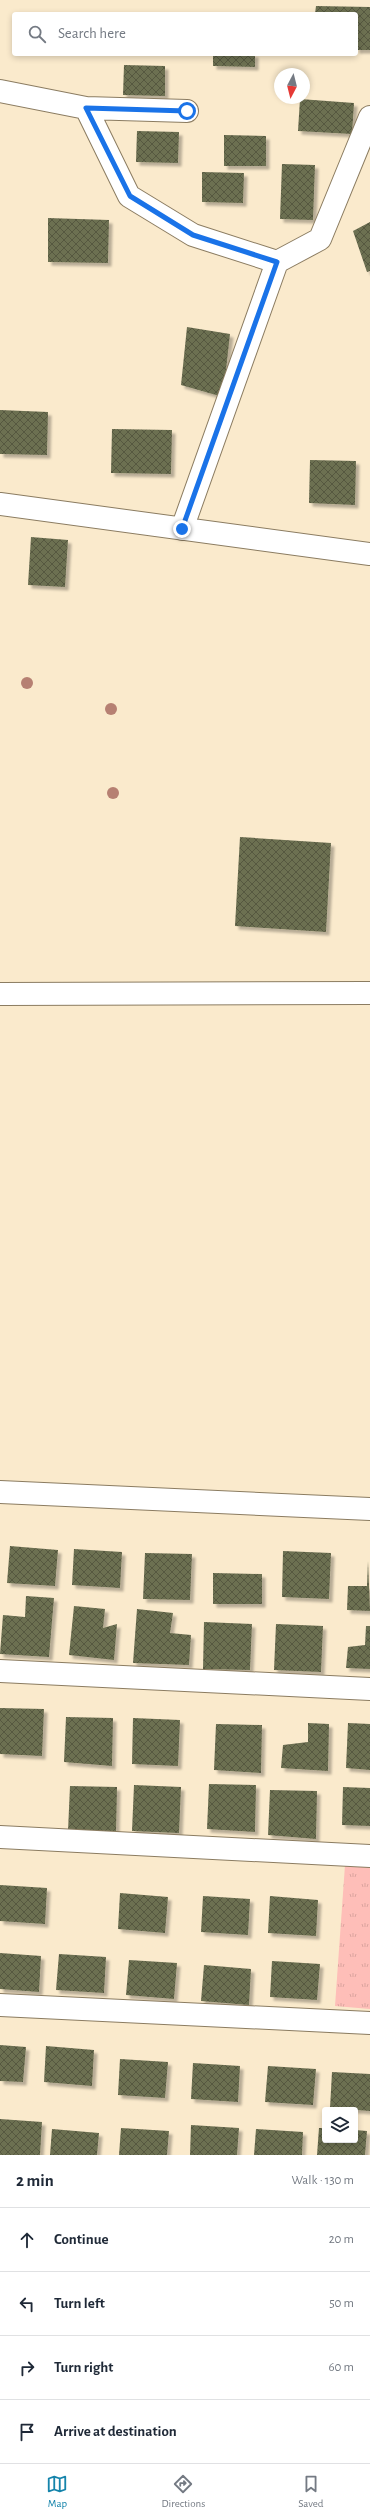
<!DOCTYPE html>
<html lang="en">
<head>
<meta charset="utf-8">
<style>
  :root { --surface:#fff; --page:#f2f2f3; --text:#1f2937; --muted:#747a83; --line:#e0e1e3; --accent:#1584ab }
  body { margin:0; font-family:"Alegreya Sans",sans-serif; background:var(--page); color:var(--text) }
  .controls { position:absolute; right:12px; bottom:12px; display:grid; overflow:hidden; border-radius:4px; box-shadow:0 2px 6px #0003 }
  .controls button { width:36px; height:36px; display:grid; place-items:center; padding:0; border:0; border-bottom:1px solid var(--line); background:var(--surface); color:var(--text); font:20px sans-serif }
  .compass { position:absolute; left:274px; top:68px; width:36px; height:36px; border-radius:50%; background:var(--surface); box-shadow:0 2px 6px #0003; rotate:187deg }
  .stop { position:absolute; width:12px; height:12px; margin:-9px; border:3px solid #1a73e8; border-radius:50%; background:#fff }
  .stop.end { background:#1a73e8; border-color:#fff; box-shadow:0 1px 4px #0008 }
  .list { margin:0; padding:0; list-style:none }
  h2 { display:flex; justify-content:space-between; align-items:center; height:52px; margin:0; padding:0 16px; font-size:17px }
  h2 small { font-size:13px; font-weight:400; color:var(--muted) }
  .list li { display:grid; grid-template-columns:26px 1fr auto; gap:12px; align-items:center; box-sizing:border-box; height:64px; padding:0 16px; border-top:1px solid var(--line) }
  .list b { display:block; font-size:15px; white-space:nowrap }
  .list em { font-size:13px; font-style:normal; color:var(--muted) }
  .icon { flex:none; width:22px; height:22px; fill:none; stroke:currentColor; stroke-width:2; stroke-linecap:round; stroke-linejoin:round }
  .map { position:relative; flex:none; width:370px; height:2155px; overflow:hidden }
  .search { position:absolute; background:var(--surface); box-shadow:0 2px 6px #0003; left:12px; right:12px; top:12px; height:44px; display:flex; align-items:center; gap:10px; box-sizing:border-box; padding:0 14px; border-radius:4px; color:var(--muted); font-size:15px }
  .sheet { height:308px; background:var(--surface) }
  nav { display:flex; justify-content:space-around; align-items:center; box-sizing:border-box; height:56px; border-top:1px solid var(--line); background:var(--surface); font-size:11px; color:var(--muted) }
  nav a { display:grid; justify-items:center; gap:2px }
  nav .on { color:var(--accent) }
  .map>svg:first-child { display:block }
  .grass { fill:url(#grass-tufts) }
  .building { fill:url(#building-cross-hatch); filter:url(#shadow) }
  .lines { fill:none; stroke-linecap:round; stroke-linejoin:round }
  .minor-casing { stroke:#8b7c61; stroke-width:24 }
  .minor { stroke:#fff; stroke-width:22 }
  .tree { fill:#b68072 }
  .route { stroke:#1a73e8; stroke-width:5 }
</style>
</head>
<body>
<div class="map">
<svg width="370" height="2155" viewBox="0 0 370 2155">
  <defs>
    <pattern id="grass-tufts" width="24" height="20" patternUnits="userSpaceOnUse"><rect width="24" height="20" fill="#febeb8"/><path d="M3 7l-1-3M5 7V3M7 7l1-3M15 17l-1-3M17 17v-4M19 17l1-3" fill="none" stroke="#dba49e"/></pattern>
    <pattern id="building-cross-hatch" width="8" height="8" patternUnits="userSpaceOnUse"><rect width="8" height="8" fill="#6c6f51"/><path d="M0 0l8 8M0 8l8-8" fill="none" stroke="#565840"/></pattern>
    <filter id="shadow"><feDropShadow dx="3.5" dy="3.5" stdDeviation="1" flood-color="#0004"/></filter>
  </defs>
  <rect width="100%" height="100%" fill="#faeacc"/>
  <!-- grass -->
  <path class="grass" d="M345 1865 370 1866V2009L335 2006Z"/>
  <!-- building -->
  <path class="building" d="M316 6 370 7V50H356V14H315Z
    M213 54H255V67L213 66Z
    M124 65 165 66V96L123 95Z
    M300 99 354 103 352 134 298 131Z
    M137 131 179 132 178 163 136 162Z
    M224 135 266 136V166H224Z
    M282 164 315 165 313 220 280 219Z
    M202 172 244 173 243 203 202 202Z
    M48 218 109 220 108 263 48 262Z
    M370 222V271L367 272 353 231Z
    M187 327 230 334 223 397 181 385Z
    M0 410 48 412 47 455 0 454Z
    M112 429 172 430 171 474 111 473Z
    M310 460 356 461 355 505 309 503Z
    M31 537 68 540 65 587 28 585Z
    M240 837 331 843 326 932 235 926Z
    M10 1546 58 1550 55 1586 7 1583Z
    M74 1549 122 1552 120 1588 72 1585Z
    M283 1551 331 1553 329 1599 282 1597Z
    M145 1553 192 1554 190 1600 143 1599Z
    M368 1561 370 1611 347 1610 348 1586H367Z
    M213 1573 262 1574V1604H213Z
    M26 1596 54 1598 49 1657 0 1654 3 1615 25 1617Z
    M74 1606 105 1609 103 1628 117 1624 114 1660 69 1655Z
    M137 1609 173 1613 170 1633 191 1635 189 1665 133 1663Z
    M204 1622 252 1624 250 1670 203 1669Z
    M276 1624 323 1626 321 1672 274 1670Z
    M366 1626H370V1669L346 1668 348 1647 365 1645Z
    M0 1708 44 1709 42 1756 0 1754Z
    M66 1717 113 1718 112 1766 64 1762Z
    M133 1718 180 1720 178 1766 132 1764Z
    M308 1723 329 1724 328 1771 281 1768 283 1745 308 1742Z
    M348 1723 370 1724V1770L346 1768Z
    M216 1724 262 1725 261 1773 214 1770Z
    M209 1784 256 1785 255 1832 207 1829Z
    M134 1785 181 1787 179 1833 132 1831Z
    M70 1786 117 1787 116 1834 68 1831Z
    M343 1787 370 1788V1826L342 1825Z
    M270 1790 317 1791 316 1839 268 1835Z
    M0 1885 47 1888 45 1924 0 1921Z
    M120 1893 168 1897 165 1933 118 1929Z
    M203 1896 250 1899 248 1935 201 1932Z
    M270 1896 318 1900 316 1936 268 1933Z
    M0 1953 41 1956 39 1992 0 1989Z
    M59 1954 106 1957 104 1993 56 1990Z
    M129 1960 177 1963 174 1999 126 1995Z
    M272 1961 320 1964 317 2000 270 1997Z
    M204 1965 251 1969 249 2005 201 2001Z
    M0 2045 26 2047 23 2082 0 2081Z
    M46 2046 94 2050 92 2086 44 2082Z
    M120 2059 168 2062 165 2098 118 2095Z
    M193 2063 240 2066 238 2102 191 2099Z
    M268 2066 316 2069 313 2105 265 2102Z
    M332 2072 370 2074V2111L330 2108Z
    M0 2119 42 2122 40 2155H0Z
    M191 2125 239 2128 237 2155H190Z
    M121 2128 169 2131 167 2155H119Z
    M319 2128H325V2140H355V2130L367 2131 365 2155H317Z
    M52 2129 99 2133 97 2155H50Z
    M256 2129 303 2132 302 2155H254Z"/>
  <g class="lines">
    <defs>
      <path id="minor" d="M0 91 86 108 187 111
        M86 108 129 196 193 235 277 262
        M0 504 370 554
        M182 529 277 262 320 239 370 117
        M0 994 370 993
        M0 1492 370 1509
        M0 1671 370 1689
        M0 1837 370 1856
        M0 2005 370 2023"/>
    </defs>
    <!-- minor casing -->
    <use href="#minor" class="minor-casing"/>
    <!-- minor -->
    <use href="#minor" class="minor"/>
  </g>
  <!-- trees -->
  <g class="tree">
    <circle cx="27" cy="683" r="6"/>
    <circle cx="111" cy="709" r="6"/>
    <circle cx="113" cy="793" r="6"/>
  </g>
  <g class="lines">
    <!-- route -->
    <path class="route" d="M182 529 277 262 193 235 130 196 86 108 187 111"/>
  </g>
</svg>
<div class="controls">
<button><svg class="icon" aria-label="layers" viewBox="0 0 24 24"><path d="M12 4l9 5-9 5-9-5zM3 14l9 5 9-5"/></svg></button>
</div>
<svg class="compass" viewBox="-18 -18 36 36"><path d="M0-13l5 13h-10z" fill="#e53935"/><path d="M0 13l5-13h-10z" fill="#747a83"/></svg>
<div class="stop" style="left:187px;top:111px"></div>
<div class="stop end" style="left:182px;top:529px"></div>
<div class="search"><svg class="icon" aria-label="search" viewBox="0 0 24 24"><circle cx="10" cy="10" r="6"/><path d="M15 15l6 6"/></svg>Search here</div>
</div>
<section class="sheet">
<h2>2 min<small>Walk · 130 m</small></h2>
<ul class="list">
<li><svg class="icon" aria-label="ahead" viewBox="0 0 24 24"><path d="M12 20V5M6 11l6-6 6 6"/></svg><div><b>Continue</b></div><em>20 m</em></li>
<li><svg class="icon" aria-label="left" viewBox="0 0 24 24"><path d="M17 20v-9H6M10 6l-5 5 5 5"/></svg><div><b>Turn left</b></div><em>50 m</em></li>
<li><svg class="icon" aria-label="right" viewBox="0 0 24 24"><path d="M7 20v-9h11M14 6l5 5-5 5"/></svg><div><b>Turn right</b></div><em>60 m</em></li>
<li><svg class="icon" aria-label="arrive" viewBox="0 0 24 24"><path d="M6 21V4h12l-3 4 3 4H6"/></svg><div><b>Arrive at destination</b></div></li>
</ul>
</section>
<nav>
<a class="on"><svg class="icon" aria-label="map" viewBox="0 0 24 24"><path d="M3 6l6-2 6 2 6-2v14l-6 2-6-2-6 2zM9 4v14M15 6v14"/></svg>Map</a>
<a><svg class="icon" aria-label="directions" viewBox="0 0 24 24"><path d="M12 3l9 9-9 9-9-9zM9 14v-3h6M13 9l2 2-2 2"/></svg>Directions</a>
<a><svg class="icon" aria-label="saved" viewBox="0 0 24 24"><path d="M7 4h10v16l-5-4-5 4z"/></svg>Saved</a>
</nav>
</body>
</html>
